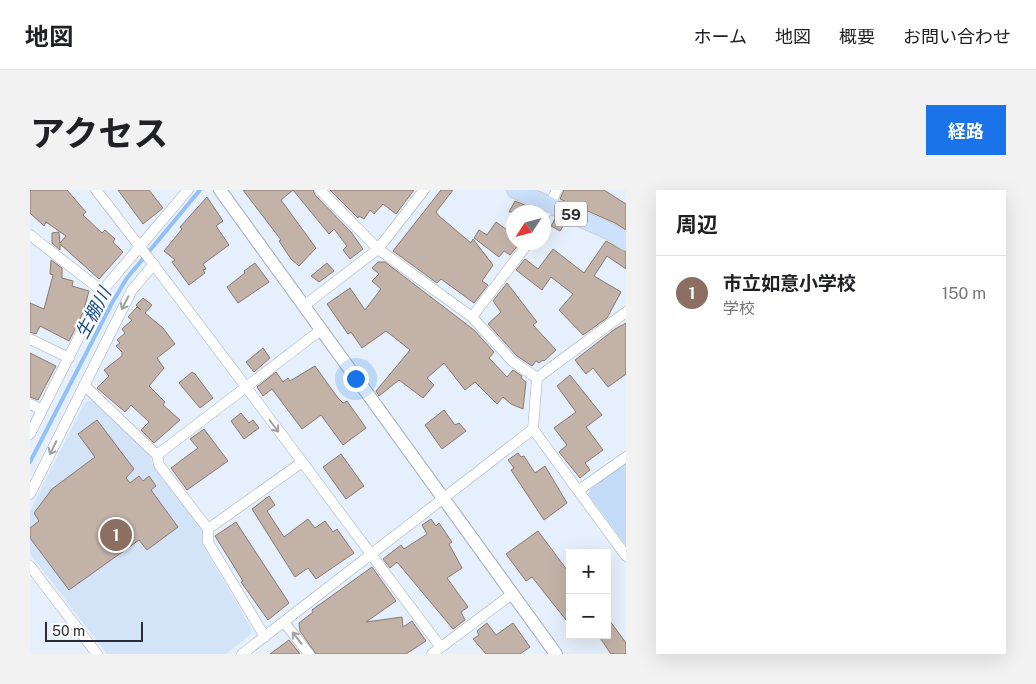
<!DOCTYPE html>
<html lang="ja">
<head>
<meta charset="utf-8">
<style>
  :root { --surface:#fff; --page:#f2f2f2; --text:#202124; --muted:#757577; --line:#e0e0e0; --accent:#1a73e8 }
  body { margin:0; font-family:"Public Sans","Noto Sans JP",sans-serif; background:var(--page); color:var(--text) }
  .controls { position:absolute; right:15px; bottom:15px; display:grid; overflow:hidden; border-radius:0px; box-shadow:0 5px 20px #0002 }
  .controls button { width:45px; height:45px; display:grid; place-items:center; padding:0; border:0; border-bottom:1px solid var(--line); background:var(--surface); color:var(--text); font:25px sans-serif }
  .compass { position:absolute; left:476px; top:15px; width:45px; height:45px; border-radius:50%; background:var(--surface); box-shadow:0 5px 20px #0002; rotate:234deg }
  .scale { position:absolute; left:15px; bottom:12px; width:98px; box-sizing:border-box; padding-left:5px; border:2px solid #292d33; border-top:0; font-size:14px; line-height:18px; white-space:nowrap; color:#292d33; -webkit-text-stroke:4px #fcfcfc; paint-order:stroke }
  .you { position:absolute; left:325px; top:188px; width:18px; height:18px; margin:-12px; border:4px solid #fff; border-radius:50%; background:#1a73e8; box-shadow:0 0 0 8px #1a73e833 }
  .badge { display:grid; place-items:center; width:32px; height:32px; border-radius:50%; background:var(--accent); color:#fff; font-size:16px; font-weight:700 }
  .pin { position:absolute; translate:-50% -50%; border:2px solid #fff; box-shadow:0 1px 5px #0006 }
  .list { margin:0; padding:0; list-style:none }
  h2 { display:flex; justify-content:space-between; align-items:center; height:65px; margin:0; padding:0 20px; font-size:21px }
  h2 small { font-size:16px; font-weight:400; color:var(--muted) }
  .list li { display:grid; grid-template-columns:32px 1fr auto; gap:15px; align-items:center; box-sizing:border-box; height:75px; padding:0 20px; border-top:1px solid var(--line) }
  .list b { display:block; font-size:19px; white-space:nowrap }
  .list p { margin:0; font-size:16px; white-space:nowrap; color:var(--muted) }
  .list em { font-size:16px; font-style:normal; color:var(--muted) }
  .map { position:relative; flex:none; width:596px; height:464px; overflow:hidden; border-radius:0px }
  header { display:flex; align-items:center; gap:30px; box-sizing:border-box; height:70px; padding:0 25px; background:var(--surface); border-bottom:1px solid var(--line) }
  header strong { font-size:24px }
  nav { display:flex; gap:28px; margin-inline-start:auto; font-size:18px }
  .intro { display:flex; align-items:center; justify-content:space-between; box-sizing:border-box; height:120px; padding:0 30px }
  h1 { margin:0; font-size:35px }
  .button { padding:12px 22px; border-radius:0px; background:var(--accent); color:#fff; font-size:18px; font-weight:700 }
  main { display:flex; gap:30px; padding:0 30px }
  aside { flex:1; background:var(--surface); border-radius:0px; box-shadow:0 5px 20px #0002 }
  .map>svg:first-child { display:block }
  .built { fill:#d3e4f9 }
  .green { fill:#c3dbf7 }
  .lines { fill:none; stroke-linecap:round; stroke-linejoin:round }
  .stream { stroke:#92c0f7; stroke-width:4 }
  .building { fill:#c3b2a8; stroke:#897970 }
  .minor-casing { stroke:#a1acba; stroke-width:11 }
  .tertiary-casing { stroke:#a1acba; stroke-width:14 }
  .primary-casing { stroke:#d0d1d2; stroke-width:18 }
  .minor { stroke:#fff; stroke-width:10 }
  .tertiary { stroke:#fff; stroke-width:12 }
  .primary { stroke:#cbe1fc; stroke-width:16 }
  .oneway { stroke:#9fa0a3 }
  .labels { text-anchor:middle; dominant-baseline:central; stroke-width:4.5; stroke-linejoin:round; paint-order:stroke }
  .shield { fill:#fcfcfc; stroke:#686b6f; stroke-width:1 }
  .shield-label { font-size:15px; font-weight:bold; fill:#292d33 }
  .water-label { font-size:18px; font-style:italic; fill:#144e8b; stroke:#fcfcfc }
</style>
</head>
<body>
<header>
<strong>地図</strong>
<nav><a>ホーム</a><a>地図</a><a>概要</a><a>お問い合わせ</a></nav>
</header>
<div class="intro"><h1>アクセス</h1><a class="button">経路</a></div>
<main>
<div class="map">
<svg width="596" height="464" viewBox="0 0 596 464">
  <rect width="100%" height="100%" fill="#e6f0fc"/>
  <!-- built -->
  <path class="built" d="M63 210 118 262 123 274 171 335 173 355 221 438V444L196 464H77L0 364V321L55 212Z"/>
  <!-- green -->
  <path class="green" d="M596 271V356L558 304 560 299Z"/>
  <g class="lines">
    <!-- stream -->
    <path class="stream" d="M0 272 82 113 97 88 170 0"/>
  </g>
  <!-- building -->
  <path class="building" d="M0 0H37L56 22 53 25 72 43 75 40 85 49 83 52 93 62 69 89 30 54V60L22 53V43L29 42 30 53 36 46 16 32 14 36 0 23Z
    M88 0H119L133 18 113 34Z
    M213 0H283L285 5 321 42 333 59 320 69 313 60 317 56 304 39 299 44 263 0 251 10 286 58 269 76 261 69 249 51 251 50Z
    M300 0H384L366 24 353 14 344 24 340 20 334 29 329 26 328 28Z
    M411 0H423L406 22 409 26 441 53 443 49 463 75 452 91 458 95 444 113 411 89 407 93 363 61Z
    M534 0H574L596 14V40L585 33 530 9Z
    M177 7 193 31 186 36 199 55 173 74 176 79 173 80 175 83 159 95 142 72 145 70 134 61 152 39 150 37Z
    M485 11 509 21 479 22Z
    M525 29 535 33 530 41 521 36Z
    M466 32 484 45V52L490 53 480 65 474 61 469 67 444 48 449 40 457 45Z
    M576 51 596 62V79L577 66 564 86 591 102 577 128 553 145 529 120 543 104 521 87 512 100 486 80 495 69 508 79 523 59 554 83Z
    M21 70 32 78V88L43 91 42 96 59 101 53 123 39 151 10 136 6 144 0 142V113L14 119 23 85 20 84Z
    M348 72H355L444 140 464 162 459 168 477 187 483 180 492 186 491 188 496 192 493 219 481 214 473 207 467 214 445 192 435 200 414 173 397 188 404 195 393 208 369 190 349 206 346 201 380 160 356 141 332 158 321 142 318 144 297 114 320 98 335 120 351 99 342 91 349 84 342 78Z
    M225 73 239 92 208 113 197 97 215 83 214 81Z
    M297 73 304 81 289 92 281 86Z
    M477 93 507 132 503 135 526 160 514 171 513 170 509 173 506 171 502 176 487 166 458 134 471 122 463 111Z
    M113 108 122 115 115 123 133 138 145 154 127 168 134 178 119 196 135 212 133 215 150 230 124 253 111 240 119 232 101 215 95 222 67 198 79 186 74 180 92 166V162L86 156 90 153 87 150 95 143 92 139 102 130 98 127 107 117 111 120 106 115Z
    M596 133V184L578 197 563 178 556 184 545 170 585 139Z
    M233 158 240 168 224 182 216 172Z
    M0 163 26 176 8 210 0 207Z
    M285 176 308 208 313 213 317 211 336 238 313 255 291 225 272 239 242 199 233 206 227 197 246 182 253 192 258 188 260 191Z
    M162 182 165 184 183 208 170 218 149 193Z
    M540 185 572 225 556 237 573 260 555 273 560 280 550 288 529 262 537 255 524 238 546 222 527 196Z
    M414 220 425 235 429 233 436 241 412 259 395 235Z
    M211 223 219 233 223 230 229 238 214 249 201 231Z
    M67 230 104 279 96 288 100 293 109 286 113 291 119 286 126 296 121 300 148 337 117 360 109 350 39 400 0 348V338L9 331 4 323 22 299 65 267 48 244Z
    M174 239 198 271 157 300 141 278 168 258 160 249Z
    M488 263 491 267 494 266 505 283 515 276 537 313 514 330 481 280 484 278 478 270Z
    M311 264 334 296 316 309 293 277Z
    M239 306 245 315 237 321 254 347 278 329 285 338 295 331 303 342 307 339 324 363 286 389 278 378 265 387 222 319Z
    M401 329 406 336 409 333 422 352 419 354 432 378 417 388 438 417 431 422 435 430 423 439 367 372 360 378 353 369 371 355 374 359 397 344 392 335Z
    M206 332 259 413 238 430 211 392 213 391 185 346Z
    M508 341 540 384V435L502 387 496 391 476 364Z
    M342 377 366 411 336 432 372 427 373 437 382 431 396 451 376 464H286L270 441 269 433 283 422 282 420Z
    M577 427 596 453V464H581L568 445H577Z
    M457 433 466 445 483 433 500 457 490 464H456L443 449 449 445 447 441Z
    M259 450 270 464H240Z"/>
  <g class="lines">
    <defs>
      <path id="minor" d="M66 0C183 150 295 304 410 456
        M290 0 348 59 442 127 482 171 507 188
        M514 26 527 0
        M0 45 72 101
        M275 115 348 59 394 0
        M442 127 499 52
        M0 149 39 168
        M54 195 127 265 129 275 178 339V352L235 447
        M0 214 12 220
        M503 239 596 366
        M0 244 72 101 158 0
        M127 265 292 139
        M549 300 596 267
        M0 304 102 100 124 74
        M178 339 271 273
        M0 376 67 464
        M254 432 279 464
        M212 464 503 239 507 188 596 122
        M402 464 482 404"/>
      <path id="tertiary" d="M190 0 526 464"/>
      <path id="primary" d="M485 0 581 42 596 52"/>
    </defs>
    <!-- minor casing -->
    <use href="#minor" class="minor-casing"/>
    <!-- tertiary casing -->
    <use href="#tertiary" class="tertiary-casing"/>
    <!-- primary casing -->
    <use href="#primary" class="primary-casing"/>
    <!-- minor -->
    <use href="#minor" class="minor"/>
    <!-- tertiary -->
    <use href="#tertiary" class="tertiary"/>
    <!-- primary -->
    <use href="#primary" class="primary"/>
  </g>
  <!-- one-way arrows -->
  <defs><path id="oneway-shaft" d="M-6 0H5M1.5-3L5.5 0L1.5 3" fill="none" stroke-width="1.6" stroke-linecap="round" stroke-linejoin="round" transform="scale(1.25)"/></defs>
  <g class="oneway">
    <use href="#oneway-shaft" transform="translate(95 113) rotate(117)"/>
    <use href="#oneway-shaft" transform="translate(244 236) rotate(53)"/>
    <use href="#oneway-shaft" transform="translate(23 258) rotate(116)"/>
    <use href="#oneway-shaft" transform="translate(267 448) rotate(-128)"/>
  </g>
  <g class="labels">
    <!-- shield labels -->
    <rect class="shield" x="525" y="11.5" width="32" height="25" rx="4"/>
    <g class="shield-label">
      <text x="541" y="24">59</text>
    </g>
    <!-- water labels -->
    <g class="water-label">
      <text transform="translate(63 123) rotate(-62)">生棚川</text>
    </g>
  </g>
</svg>
<div class="controls">
<button>+</button>
<button>−</button>
</div>
<svg class="compass" viewBox="-18 -18 36 36"><path d="M0-13l5 13h-10z" fill="#e53935"/><path d="M0 13l5-13h-10z" fill="#757577"/></svg>
<div class="scale">50 m</div>
<div class="you"></div>
<div class="pin badge" style="left:86px;top:345px;background:#8d6e63">1</div>
</div>
<aside>
<h2>周辺<small></small></h2>
<ul class="list">
<li><span class="badge" style="background:#8d6e63">1</span><div><b>市立如意小学校</b><p>学校</p></div><em>150 m</em></li>
</ul>
</aside>
</main>
</body>
</html>
